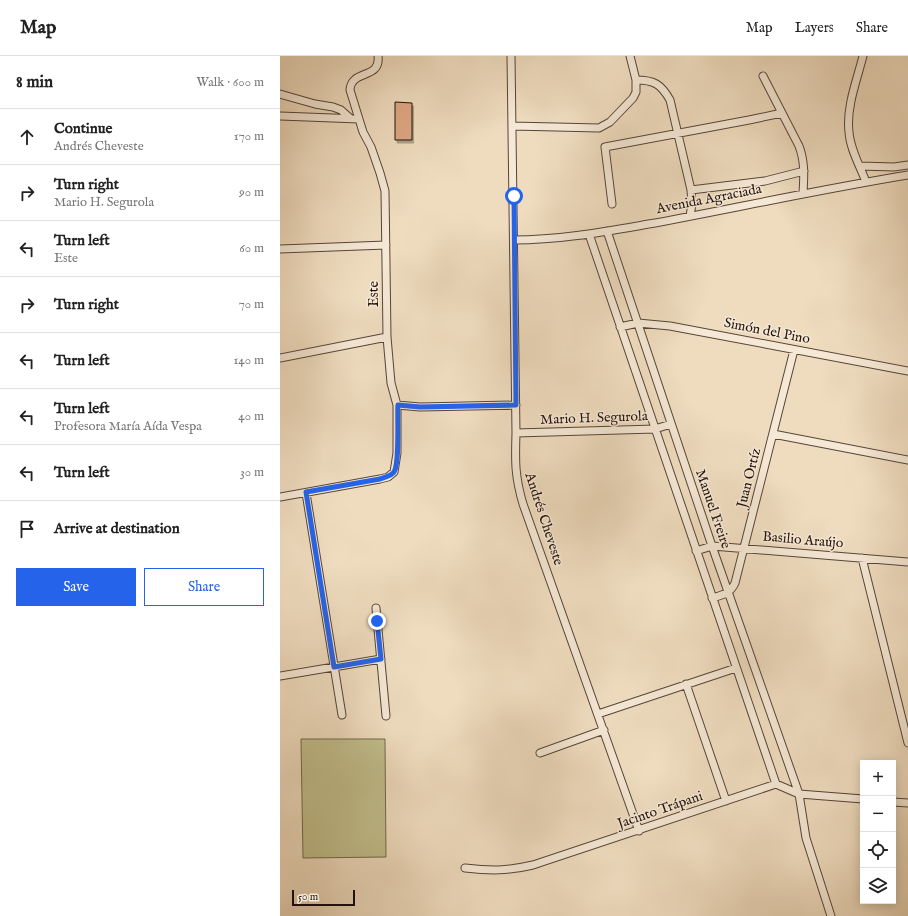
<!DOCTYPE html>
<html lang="en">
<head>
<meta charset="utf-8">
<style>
  :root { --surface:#fff; --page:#f2f2f2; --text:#222; --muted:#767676; --line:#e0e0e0; --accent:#2563eb }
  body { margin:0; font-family:"IM FELL English",serif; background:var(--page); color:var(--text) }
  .controls { position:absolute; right:12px; bottom:12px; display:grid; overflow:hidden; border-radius:0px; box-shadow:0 2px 10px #0003 }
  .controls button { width:36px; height:36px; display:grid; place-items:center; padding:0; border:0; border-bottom:1px solid var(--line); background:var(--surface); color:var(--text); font:20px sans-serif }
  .scale { position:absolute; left:12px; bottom:10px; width:63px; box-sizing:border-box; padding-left:4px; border:2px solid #23130c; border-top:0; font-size:11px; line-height:14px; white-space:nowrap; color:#23130c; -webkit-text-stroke:3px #f5e8d5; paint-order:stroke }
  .stop { position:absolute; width:12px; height:12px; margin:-9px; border:3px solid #2563eb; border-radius:50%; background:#fff }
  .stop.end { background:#2563eb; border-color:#fff; box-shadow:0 1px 4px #0008 }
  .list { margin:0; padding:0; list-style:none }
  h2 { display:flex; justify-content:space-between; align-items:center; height:52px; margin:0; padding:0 16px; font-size:17px }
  h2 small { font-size:13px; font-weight:400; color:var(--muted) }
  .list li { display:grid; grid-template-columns:26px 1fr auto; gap:12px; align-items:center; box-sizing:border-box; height:56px; padding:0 16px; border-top:1px solid var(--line) }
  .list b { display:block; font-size:15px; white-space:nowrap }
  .list p { margin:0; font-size:13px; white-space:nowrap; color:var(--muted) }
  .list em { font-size:13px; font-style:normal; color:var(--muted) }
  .actions { display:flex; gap:8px; padding:12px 16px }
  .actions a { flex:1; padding:9px 0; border:1px solid var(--accent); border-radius:0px; text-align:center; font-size:14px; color:var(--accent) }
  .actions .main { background:var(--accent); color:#fff }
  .icon { flex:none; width:22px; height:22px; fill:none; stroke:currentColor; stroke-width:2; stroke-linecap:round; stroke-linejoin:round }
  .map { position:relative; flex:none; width:628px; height:860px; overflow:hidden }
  header { display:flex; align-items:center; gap:24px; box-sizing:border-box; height:56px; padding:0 20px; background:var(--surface); border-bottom:1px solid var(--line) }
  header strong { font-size:19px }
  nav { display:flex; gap:22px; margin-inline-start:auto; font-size:14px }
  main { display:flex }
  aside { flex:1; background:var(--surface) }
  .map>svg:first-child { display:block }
  .green { fill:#c1be8c; stroke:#72684c }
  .building { fill:#dea784; stroke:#23130c; filter:url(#shadow) }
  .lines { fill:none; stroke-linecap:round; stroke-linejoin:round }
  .minor-casing { stroke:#564539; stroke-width:9 }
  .minor { stroke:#f5e8d5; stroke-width:7 }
  .route { stroke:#2563eb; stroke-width:5 }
  .labels { text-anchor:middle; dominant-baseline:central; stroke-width:3; stroke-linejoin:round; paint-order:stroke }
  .street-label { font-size:14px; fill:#23130c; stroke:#f5e8d5 }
</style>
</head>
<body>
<header>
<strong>Map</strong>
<nav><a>Map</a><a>Layers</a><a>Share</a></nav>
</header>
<main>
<aside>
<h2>8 min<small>Walk · 600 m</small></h2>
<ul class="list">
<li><svg class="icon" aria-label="ahead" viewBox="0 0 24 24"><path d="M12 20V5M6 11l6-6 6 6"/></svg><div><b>Continue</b><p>Andrés Cheveste</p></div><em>170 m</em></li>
<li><svg class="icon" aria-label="right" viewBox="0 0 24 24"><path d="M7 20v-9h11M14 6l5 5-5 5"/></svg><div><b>Turn right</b><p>Mario H. Segurola</p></div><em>90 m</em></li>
<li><svg class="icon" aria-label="left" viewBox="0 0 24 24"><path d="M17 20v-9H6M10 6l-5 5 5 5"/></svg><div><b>Turn left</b><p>Este</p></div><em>60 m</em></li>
<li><svg class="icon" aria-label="right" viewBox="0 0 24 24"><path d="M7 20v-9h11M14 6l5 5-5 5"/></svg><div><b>Turn right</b></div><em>70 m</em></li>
<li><svg class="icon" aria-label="left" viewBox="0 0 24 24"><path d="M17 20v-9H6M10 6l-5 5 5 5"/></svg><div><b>Turn left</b></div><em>140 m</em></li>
<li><svg class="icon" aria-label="left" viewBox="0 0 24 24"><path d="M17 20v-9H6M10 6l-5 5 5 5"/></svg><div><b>Turn left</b><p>Profesora María Aída Vespa</p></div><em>40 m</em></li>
<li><svg class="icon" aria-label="left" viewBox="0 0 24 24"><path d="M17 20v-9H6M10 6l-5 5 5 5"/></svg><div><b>Turn left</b></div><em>30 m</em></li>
<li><svg class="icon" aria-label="arrive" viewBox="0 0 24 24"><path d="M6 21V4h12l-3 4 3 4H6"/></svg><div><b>Arrive at destination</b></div></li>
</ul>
<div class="actions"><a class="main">Save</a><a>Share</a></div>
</aside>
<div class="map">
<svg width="628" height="860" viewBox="0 0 628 860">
  <defs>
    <filter id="shadow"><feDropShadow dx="2" dy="3" stdDeviation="0" flood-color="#0004"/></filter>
  </defs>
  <rect width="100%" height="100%" fill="#efdcbf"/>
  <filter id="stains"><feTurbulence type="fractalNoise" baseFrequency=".005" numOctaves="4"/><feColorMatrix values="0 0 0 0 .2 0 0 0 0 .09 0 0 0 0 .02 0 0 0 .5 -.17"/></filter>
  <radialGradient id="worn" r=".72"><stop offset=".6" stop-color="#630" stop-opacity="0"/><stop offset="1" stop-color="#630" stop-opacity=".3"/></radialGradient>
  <!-- green -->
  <path class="green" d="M21 683H105L106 801 23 802Z"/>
  <!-- building -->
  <path class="building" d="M115 46 132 47V84H115Z"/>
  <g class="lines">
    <defs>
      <path id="minor" d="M231 0 236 377C235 406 235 421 243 448L359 775
        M583 0C577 24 566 51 569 76 570 93 580 110 586 126
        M483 20 519 90C525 106 524 120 523 137
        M356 24C374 24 381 28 390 44L411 134 412 148 410 160
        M0 38 35 48 53 51 61 54 70 62
        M0 60 79 63
        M232 70 319 72 330 66 353 42 356 36V24L350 0
        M580 110 614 111 628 109
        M411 134 485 125 524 115
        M332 148 325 91 469 64 502 57
        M327 175 432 490 519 738 526 782 551 860
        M309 178 496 728
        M234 184C282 184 328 175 375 167 460 151 543 133 628 119
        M0 193 106 189
        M340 271 358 267 390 270 628 315
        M0 302 107 281
        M117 349 140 351 236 349
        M236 377 375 373 391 368
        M493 378 628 404
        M26 437 62 659
        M0 441 100 423 108 421 114 416 117 397V349L111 327 107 281 105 135 100 117 91 91 83 76 70 34C71 13 101 24 98 0
        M416 495 432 490 628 506
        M582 502 628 687
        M432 542C442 539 450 538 455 527L514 294
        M96 552 106 660
        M0 620 101 603
        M406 628 446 745
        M318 658 456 612
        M260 697 324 674
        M613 746 628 747
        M185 812C211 815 227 815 253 809L496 728 519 738 583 743"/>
    </defs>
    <!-- minor casing -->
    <use href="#minor" class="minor-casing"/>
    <!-- minor -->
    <use href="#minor" class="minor"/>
  </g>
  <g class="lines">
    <!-- route -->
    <path class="route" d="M97 565 101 603 54 611 26 436 100 423C105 421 111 420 114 416 120 406 117 362 118 349L140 351 236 349 234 140"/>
  </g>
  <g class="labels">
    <!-- street labels -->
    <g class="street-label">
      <text transform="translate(429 143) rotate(-11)">Avenida Agraciada</text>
      <text transform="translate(94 238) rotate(-90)">Este</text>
      <text transform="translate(487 275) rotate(11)">Simón del Pino</text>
      <text transform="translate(314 362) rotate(-2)">Mario H. Segurola</text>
      <text transform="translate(469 422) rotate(-76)">Juan Ortíz</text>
      <text transform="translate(433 453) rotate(71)">Manuel Freire</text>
      <text transform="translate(264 463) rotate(72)">Andrés Cheveste</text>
      <text transform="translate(523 484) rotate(5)">Basilio Araújo</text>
      <text transform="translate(380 754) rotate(-19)">Jacinto Trápani</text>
    </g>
  </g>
  <rect width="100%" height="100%" filter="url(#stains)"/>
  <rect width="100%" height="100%" fill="url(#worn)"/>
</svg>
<div class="controls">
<button>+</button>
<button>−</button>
<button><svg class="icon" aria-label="locate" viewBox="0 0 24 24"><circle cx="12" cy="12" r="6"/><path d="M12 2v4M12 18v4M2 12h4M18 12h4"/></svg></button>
<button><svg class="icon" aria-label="layers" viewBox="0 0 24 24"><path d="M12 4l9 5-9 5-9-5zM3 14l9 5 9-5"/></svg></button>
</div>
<div class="scale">50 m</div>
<div class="stop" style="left:234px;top:140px"></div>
<div class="stop end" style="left:97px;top:565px"></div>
</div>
</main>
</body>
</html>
